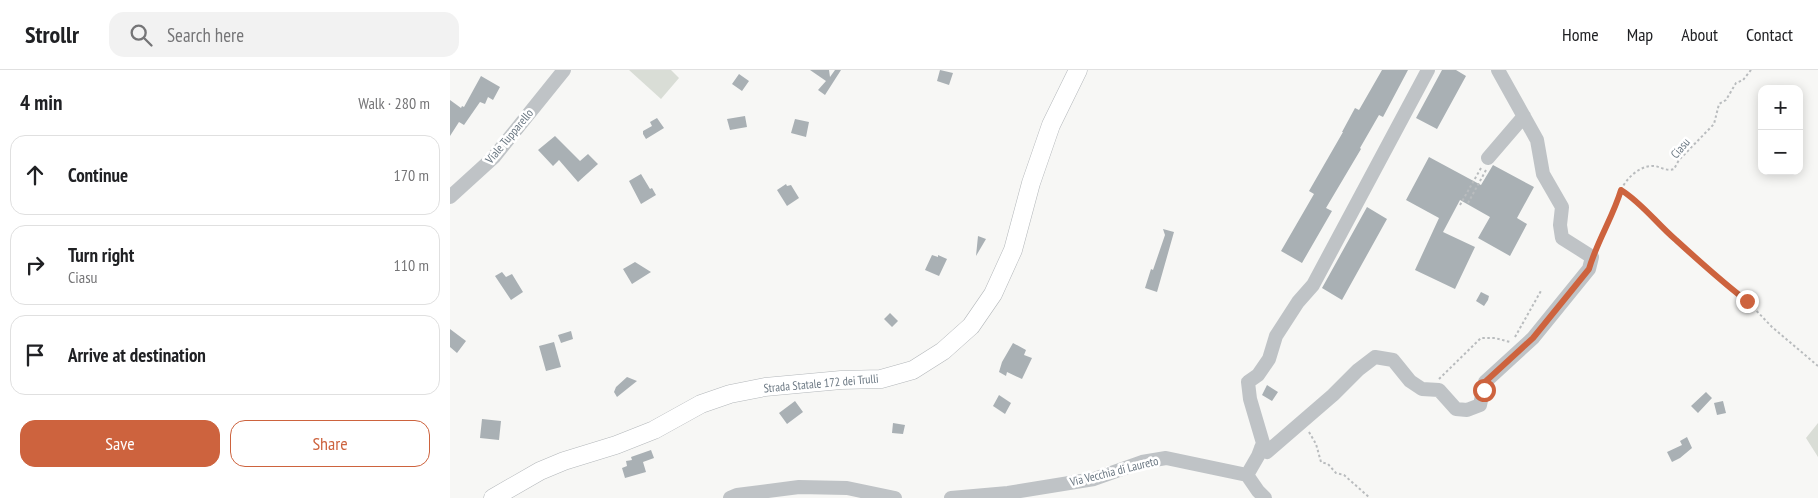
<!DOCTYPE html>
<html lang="en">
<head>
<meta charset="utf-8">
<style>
  :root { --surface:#fff; --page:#f2f2f2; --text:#202124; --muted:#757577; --line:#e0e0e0; --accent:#cd633e }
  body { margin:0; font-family:"PT Sans Narrow",sans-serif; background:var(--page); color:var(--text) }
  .controls { position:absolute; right:15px; top:15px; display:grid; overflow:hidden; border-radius:10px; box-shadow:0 2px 12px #0003 }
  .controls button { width:45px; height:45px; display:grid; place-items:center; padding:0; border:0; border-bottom:1px solid var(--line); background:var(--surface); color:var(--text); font:25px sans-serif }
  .stop { position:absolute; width:15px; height:15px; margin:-11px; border:4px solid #cd633e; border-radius:50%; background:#fff }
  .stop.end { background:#cd633e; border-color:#fff; box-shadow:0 1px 5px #0008 }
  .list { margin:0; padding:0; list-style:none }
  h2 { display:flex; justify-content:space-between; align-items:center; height:65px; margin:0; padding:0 20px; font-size:21px }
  h2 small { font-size:16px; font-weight:400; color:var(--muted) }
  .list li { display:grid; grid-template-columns:32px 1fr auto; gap:15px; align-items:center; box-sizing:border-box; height:80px; margin:0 10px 10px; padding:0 10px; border:1px solid var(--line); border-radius:15px }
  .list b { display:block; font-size:19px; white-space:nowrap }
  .list p { margin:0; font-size:16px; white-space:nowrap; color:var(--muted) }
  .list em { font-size:16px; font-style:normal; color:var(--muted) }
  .actions { display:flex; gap:10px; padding:15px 20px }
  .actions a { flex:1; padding:11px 0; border:1px solid var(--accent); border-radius:15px; text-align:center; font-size:18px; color:var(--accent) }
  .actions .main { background:var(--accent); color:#fff }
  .icon { flex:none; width:28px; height:28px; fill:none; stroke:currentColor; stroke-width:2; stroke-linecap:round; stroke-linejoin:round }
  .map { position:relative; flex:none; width:1368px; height:428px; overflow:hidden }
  header { display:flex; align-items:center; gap:30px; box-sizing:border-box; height:70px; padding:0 25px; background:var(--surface); border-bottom:1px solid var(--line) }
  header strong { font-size:24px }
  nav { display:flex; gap:28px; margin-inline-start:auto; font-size:18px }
  .search { width:350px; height:45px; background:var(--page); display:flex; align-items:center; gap:12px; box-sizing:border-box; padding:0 18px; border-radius:15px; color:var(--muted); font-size:19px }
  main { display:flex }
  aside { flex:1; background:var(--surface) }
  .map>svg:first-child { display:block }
  .green { fill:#d9ddd6 }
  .building { fill:#a9b0b4 }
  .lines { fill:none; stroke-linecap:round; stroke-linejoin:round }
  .major-casing { stroke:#b3b7ba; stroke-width:19 }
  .path { stroke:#b9bcbe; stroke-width:2; stroke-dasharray:2.5 2.5; stroke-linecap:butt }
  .minor { stroke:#bfc3c6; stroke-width:14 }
  .major { stroke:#fff; stroke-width:18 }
  .route { stroke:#cd633e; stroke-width:6 }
  .labels { text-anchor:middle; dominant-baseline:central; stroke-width:5; stroke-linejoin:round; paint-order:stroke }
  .street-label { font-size:12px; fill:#6a7782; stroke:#fff }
</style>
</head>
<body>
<header>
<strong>Strollr</strong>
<div class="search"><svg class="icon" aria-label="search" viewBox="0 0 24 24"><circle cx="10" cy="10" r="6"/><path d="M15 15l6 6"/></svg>Search here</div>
<nav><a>Home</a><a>Map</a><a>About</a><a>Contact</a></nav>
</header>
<main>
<aside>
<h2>4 min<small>Walk · 280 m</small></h2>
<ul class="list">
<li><svg class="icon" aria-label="ahead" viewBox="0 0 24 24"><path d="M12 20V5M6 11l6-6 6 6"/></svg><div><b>Continue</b></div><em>170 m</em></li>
<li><svg class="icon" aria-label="right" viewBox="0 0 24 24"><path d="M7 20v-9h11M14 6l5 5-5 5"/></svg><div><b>Turn right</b><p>Ciasu</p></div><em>110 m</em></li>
<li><svg class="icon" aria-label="arrive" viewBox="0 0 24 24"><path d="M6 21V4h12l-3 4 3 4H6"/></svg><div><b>Arrive at destination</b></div></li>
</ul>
<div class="actions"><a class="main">Save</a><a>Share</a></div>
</aside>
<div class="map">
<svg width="1368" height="428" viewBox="0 0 1368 428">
  <rect width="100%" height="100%" fill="#f7f7f5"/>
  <!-- green -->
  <path class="green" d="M179 0H221L229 8 211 29Z
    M1368 353V387L1356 368Z"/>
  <!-- building -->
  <path class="building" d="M360 0H379L380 7 385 0H391L375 25 368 20 376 11Z
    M490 0 503 3 499 15 487 11Z
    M932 0H958L933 47 929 45 910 78 911 79 876 138 882 141 852 193 831 181 864 124 859 121 893 62H892L905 38 909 40Z
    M992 0H1006L1016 6 987 59 966 48Z
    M289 4 299 11 292 21 282 14Z
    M31 6 50 17 43 30 38 27 35 34 30 32 14 55 9 52 0 66V30L11 38 12 36 14 37Z
    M295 46 297 57 280 60 277 49Z
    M207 48 214 58 196 69 193 64V61L202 56 200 52Z
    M345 49 359 52 356 67 341 63Z
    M105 66 130 91 138 84 148 94 128 112 109 90 103 96 88 80Z
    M979 87 1031 115 1043 95 1084 117 1067 148 1077 154 1060 186 1028 168 1040 147 1010 130 993 162 1025 177 1005 219 965 200 989 148 956 130Z
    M191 104 200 119 202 118 206 125 191 134 179 111Z
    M336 114 337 116 341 115 349 128 337 136 327 120Z
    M917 137 937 149 892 230 872 218Z
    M713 159 724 162 707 222 695 218 701 199 703 200 715 165Z
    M528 166 536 169 526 186Z
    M482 185 488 187V185L497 189 489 206 475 200Z
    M185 192 201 202 182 214 173 199Z
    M52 202 56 207 62 204 73 222 61 230 45 206Z
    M1031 222 1039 226 1038 230 1034 236 1026 231Z
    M440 243 448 251 442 257 434 249Z
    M0 259 16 271 7 283 0 277Z
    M121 261 123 269 111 273 108 265Z
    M104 272 111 297 96 301 89 276Z
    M563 273 576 280 574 285 582 288 572 309 557 302 556 306 549 302 552 292Z
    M177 307 187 311 167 327 164 322 166 317Z
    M817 315 828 322 822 331 812 325Z
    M1256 322 1262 328 1248 343 1241 336Z
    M549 325 561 333 555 344 543 336Z
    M345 331 353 342 337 354 329 343Z
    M1273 331 1276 343 1267 345 1264 333Z
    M32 349 51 351 49 370 30 368Z
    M443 353 455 355 453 364 442 363Z
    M1237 367 1242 378 1230 388 1222 392 1217 382 1232 375 1230 371Z
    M201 380 204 388 193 392 196 402 175 408 172 398 177 396 176 391 182 390 181 387Z"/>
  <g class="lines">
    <defs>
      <path id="major" d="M43 428 90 401 114 391 166 375 204 360 251 334 280 324 315 317 391 310 431 309 463 300 493 281 521 256 543 224 563 180 581 113 601 55 628 0"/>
    </defs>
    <!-- major casing -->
    <use href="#major" class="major-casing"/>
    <!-- path -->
    <path class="path" d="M1301 0 1293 10 1286 13 1276 30 1269 34 1264 54 1229 90 1224 99C1215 102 1209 95 1201 96 1188 97 1176 109 1171 120L1187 132 1226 171 1257 197 1271 211 1297 231 1322 257 1368 296
      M1018 133 1036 100
      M1010 135 1031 98
      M1147 177 1166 138 1171 120
      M1065 267 1092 219
      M989 309 1031 268H1045L1060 272
      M859 362 866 374 871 392 878 394 886 403 894 405 920 428"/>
    <!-- minor -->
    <path class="minor" d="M1038 88 1074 46
      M0 127 44 87 114 0
      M811 378 817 382 883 325 908 300 925 287 943 290 960 311 972 319 989 320 1006 339 1017 340 1030 335 1035 312 1083 268 1139 199 1142 187 1112 168 1110 155 1112 137 1093 104 1087 70 1048 0
      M797 405 808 386 813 373 800 329 798 312 808 305 819 289 826 266 848 232 863 215 978 0
      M280 428 287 425 349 417 397 418 445 428
      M501 428 558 423 644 409 692 392 716 388 797 405 808 421 815 428"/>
    <!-- major -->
    <use href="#major" class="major"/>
  </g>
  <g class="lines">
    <!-- route -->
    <path class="route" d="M1034 320 1035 312 1083 268 1139 199C1147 171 1163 147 1171 120 1192 133 1207 154 1226 170 1249 191 1272 212 1297 231"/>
  </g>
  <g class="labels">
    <!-- street labels -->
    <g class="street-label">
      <text transform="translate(59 66) rotate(-50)">Viale Tupparello</text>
      <text transform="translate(1230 78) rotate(-49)">Ciasu</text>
      <text transform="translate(371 313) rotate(-5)">Strada Statale 172 dei Trulli</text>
      <text transform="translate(664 401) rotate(-14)">Via Vecchia di Laureto</text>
    </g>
  </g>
</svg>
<div class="controls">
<button>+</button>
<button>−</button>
</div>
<div class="stop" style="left:1034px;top:320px"></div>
<div class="stop end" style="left:1297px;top:231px"></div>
</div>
</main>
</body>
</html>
